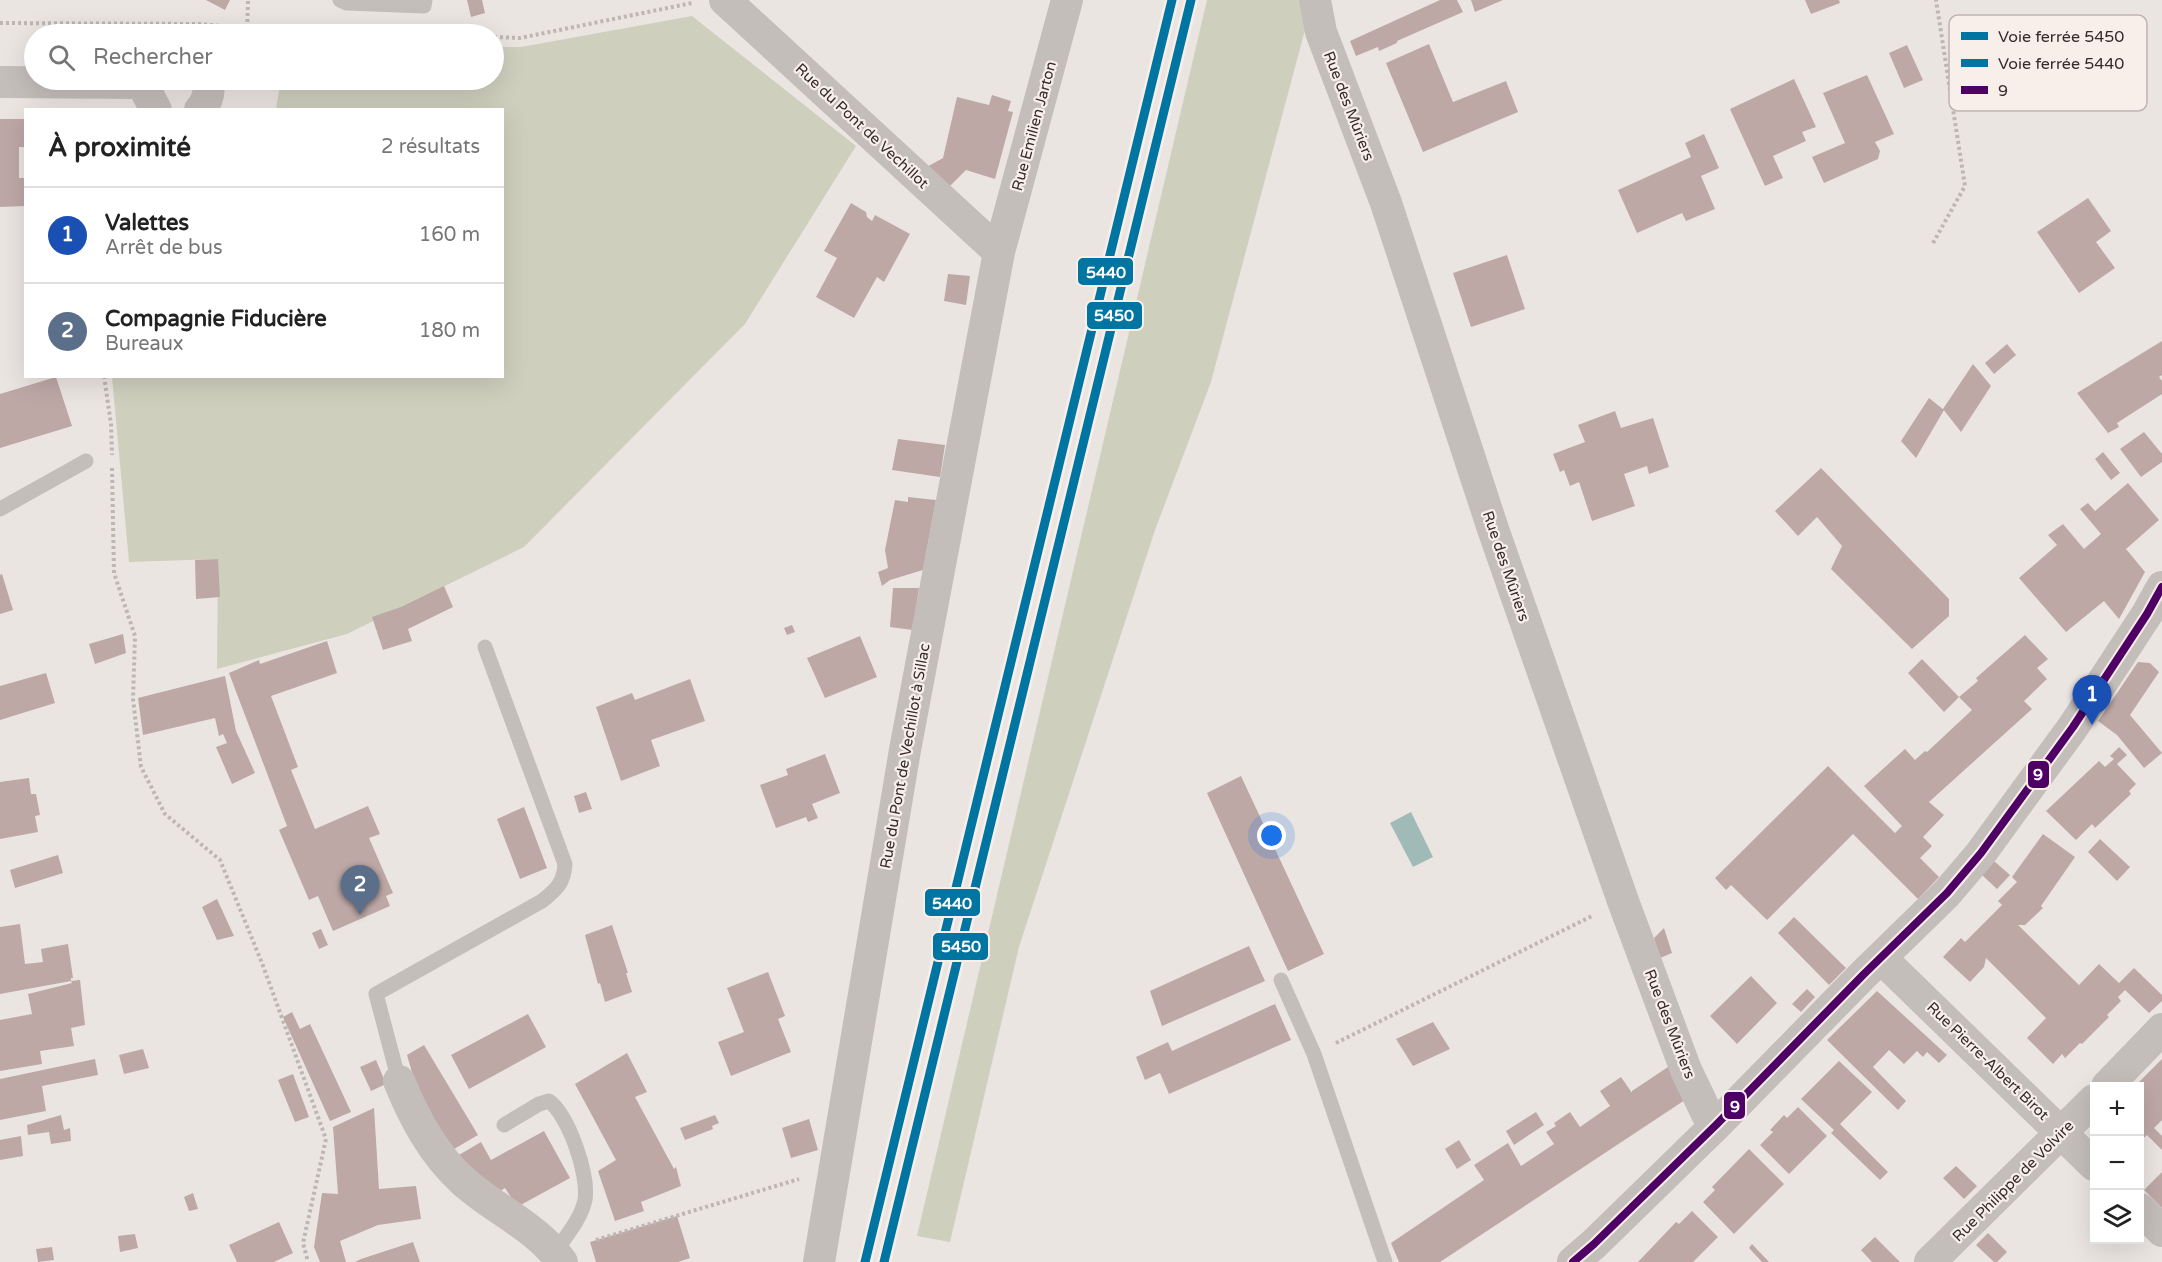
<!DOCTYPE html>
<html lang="fr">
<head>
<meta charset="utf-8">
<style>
  :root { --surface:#fff; --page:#f6f6f6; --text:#222; --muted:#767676; --line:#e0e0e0; --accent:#ea580c }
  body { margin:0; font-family:"Varela Round",sans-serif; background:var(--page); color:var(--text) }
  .controls { position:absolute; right:18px; bottom:18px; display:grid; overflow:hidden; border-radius:0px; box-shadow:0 6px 24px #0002 }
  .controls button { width:54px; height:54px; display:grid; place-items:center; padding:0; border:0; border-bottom:2px solid var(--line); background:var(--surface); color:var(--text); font:30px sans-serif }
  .you { position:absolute; left:1272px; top:836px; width:21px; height:21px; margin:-15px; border:4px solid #fff; border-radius:50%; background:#1a73e8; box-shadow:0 0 0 9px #1a73e833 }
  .badge { display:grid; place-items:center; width:39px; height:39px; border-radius:50%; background:var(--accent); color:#fff; font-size:20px; font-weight:700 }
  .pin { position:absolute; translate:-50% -50px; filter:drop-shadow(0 2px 3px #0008) }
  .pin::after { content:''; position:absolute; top:32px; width:21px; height:18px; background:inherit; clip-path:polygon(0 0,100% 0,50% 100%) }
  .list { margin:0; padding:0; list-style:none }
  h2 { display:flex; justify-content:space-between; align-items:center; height:78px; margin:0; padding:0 24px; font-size:26px }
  h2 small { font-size:20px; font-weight:400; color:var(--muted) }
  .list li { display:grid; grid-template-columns:39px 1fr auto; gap:18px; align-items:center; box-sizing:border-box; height:96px; padding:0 24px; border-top:2px solid var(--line) }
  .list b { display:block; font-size:22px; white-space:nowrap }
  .list p { margin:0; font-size:20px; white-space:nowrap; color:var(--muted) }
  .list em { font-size:20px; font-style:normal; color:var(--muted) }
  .icon { flex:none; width:33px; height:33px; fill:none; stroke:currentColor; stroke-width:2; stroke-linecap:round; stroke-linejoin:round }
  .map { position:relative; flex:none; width:2162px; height:1262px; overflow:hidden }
  .search { position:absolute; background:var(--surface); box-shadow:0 6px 24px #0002; left:24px; top:24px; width:480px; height:66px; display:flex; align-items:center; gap:15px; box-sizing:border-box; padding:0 21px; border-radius:33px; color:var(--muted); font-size:22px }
  .panel { position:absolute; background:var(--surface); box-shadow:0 6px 24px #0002; left:24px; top:108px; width:480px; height:270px; border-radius:0px }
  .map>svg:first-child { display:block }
  .green { fill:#cfcfbe }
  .water { fill:#a0bbb7 }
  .building { fill:#bda8a6 }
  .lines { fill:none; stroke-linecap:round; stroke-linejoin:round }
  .path { stroke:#bdb6b3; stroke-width:4; stroke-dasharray:3 3; stroke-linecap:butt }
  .lane { stroke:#c4bebb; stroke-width:15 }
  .street { stroke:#c4bebb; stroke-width:32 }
  .bus-1-casing { stroke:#f8efea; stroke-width:12 }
  .bus-1 { stroke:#4f0064; stroke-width:8 }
  .rail-1-casing { stroke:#f8efea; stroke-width:14 }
  .rail-2-casing { stroke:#f8efea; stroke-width:14 }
  .rail-1 { stroke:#0075a1; stroke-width:9 }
  .rail-2 { stroke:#0075a1; stroke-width:9 }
  .labels { text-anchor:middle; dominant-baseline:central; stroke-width:4.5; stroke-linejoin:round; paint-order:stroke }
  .street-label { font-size:15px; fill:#352b29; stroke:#f8efea }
  .key { fill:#f8efea; stroke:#beb4b0; stroke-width:1.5 }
  .key-label { font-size:16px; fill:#352b29 }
  .line-badge { stroke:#f8efea; stroke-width:2 }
  .badge-label { font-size:16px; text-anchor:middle; font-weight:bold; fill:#fff }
</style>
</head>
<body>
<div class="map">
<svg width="2162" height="1262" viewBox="0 0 2162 1262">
  <rect width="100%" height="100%" fill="#ebe5e2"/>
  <!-- green -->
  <path class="green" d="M1207 0H1304L1309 15 1211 382 1155 530 1019 947 950 1242 917 1236Z
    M692 16 856 146 745 324 524 547 347 634 217 669 218 559 129 562 112 377 502 376V110L276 109 281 80H494V47H521Z"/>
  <!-- water -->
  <path class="water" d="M1411 812 1433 857 1413 867 1390 823Z"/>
  <!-- building -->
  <path class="building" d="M206 0H230L225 10Z
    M467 0H482L485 13 471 17Z
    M1440 0H1457L1463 12 1397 41V43L1379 51 1378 47 1356 56 1350 41Z
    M1471 0H1503L1475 12Z
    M1805 0H1839L1840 3 1811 14Z
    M1429 44 1453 102 1506 81 1518 112 1423 152 1386 63Z
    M1907 45 1923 80 1904 88 1889 53Z
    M1867 75 1894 134 1875 142 1880 151 1878 159 1824 183 1812 157 1845 143 1823 93Z
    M1794 79 1816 127 1802 132 1806 141 1773 156 1783 178 1765 186 1730 109Z
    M992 95 1011 101 1008 111 1013 112 995 179 966 170 949 187 925 168 943 158 957 97 989 105Z
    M0 119H24V147H19V178H25V206L0 207Z
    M1704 134 1719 168 1701 176 1715 209 1686 221 1682 213 1637 233 1618 190 1691 157 1685 143Z
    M2088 198 2111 231 2096 242 2115 268 2079 293 2037 232Z
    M851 203 866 212 867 217 872 221 875 215 910 234 884 282 877 277 854 318 816 297 837 258 824 251Z
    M1507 255 1525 309 1471 327 1453 273Z
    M948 274 970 276 966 305 944 301Z
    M2162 341V375L2159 377 2162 381V394L2117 423 2119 427 2108 433 2077 393Z
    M2007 344 2016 355 1994 374 1985 363Z
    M1973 364 1991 386 1961 432 1943 409Z
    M56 377 72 426 0 448V394Z
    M1929 398 1944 410 1916 458 1901 441Z
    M1615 411 1621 428 1653 418 1669 467 1649 474 1647 466 1624 474 1635 506 1592 521 1579 482 1570 486 1564 470 1560 472 1553 454 1585 442 1578 425Z
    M2144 432 2162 454V462L2141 477 2120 449Z
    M898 439 945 445 940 477 892 470Z
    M2103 452 2120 473 2111 480 2095 459Z
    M1821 468 1949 599V616L1912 649 1831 569 1842 546 1817 517 1798 536 1775 511Z
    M2128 483 2159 520 2126 549 2145 572 2119 619 2104 601 2066 632 2019 578 2057 545 2048 535 2063 524 2084 549 2101 534 2080 509 2088 503 2095 511Z
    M908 497 936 500 923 570 890 580 882 586 878 572 888 568 885 550 895 500 908 502Z
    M218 559 220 597 196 599 195 560Z
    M2 574 13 610 0 614V575Z
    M444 586 453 607 408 629 412 641 383 650 372 617 401 607Z
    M893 588H919L913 630 890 627Z
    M792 625 795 632 787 635 784 628Z
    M123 634 126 653 95 664 89 644Z
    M2025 635 2048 659 2037 668 2047 679 2024 701 2032 709 1929 802 1944 815 1923 837 1932 846 1920 858 1939 877 1918 899 1853 834 1767 920 1731 885 1726 890 1715 878 1828 766 1895 833 1902 826 1864 786 1905 749 1915 760 1925 751 1927 752 1972 710 1959 697 1978 681 1976 678Z
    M860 636 877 677 825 698 807 658Z
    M327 641 337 673 271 696 298 767 291 770 315 829 368 806 380 834 369 838 393 893 386 896 390 906 333 931 318 896 309 900 279 830 287 826 229 673 259 660 260 664Z
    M1922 659 1959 697 1944 712 1908 673Z
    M2138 662 2150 663 2159 672 2130 715 2162 753 2144 768 2117 735 2098 721Z
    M46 673 55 703 0 720V686Z
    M225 676 236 731 255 773 232 784 216 747 227 743 223 734 219 736 215 718 143 735 138 698Z
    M690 679 705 721 651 740 660 766 621 781 596 707 632 693 635 700Z
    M2119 747 2127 755 2117 764 2136 784 2129 791 2131 794 2095 828 2092 824 2076 840 2046 811 2099 761 2105 767 2114 759 2110 756Z
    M825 754 840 793 812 804 818 818 808 822 806 817 776 828 760 785 788 775 786 769Z
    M1241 776 1324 954 1288 971 1207 793Z
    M29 778 31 794H36L40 815 35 816 38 832 0 839V782Z
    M586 792 592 809 579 813 574 796Z
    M524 807 547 868 520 879 497 819Z
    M2043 834 2075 857 2041 906 2043 908 2025 925H2018L2079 985 2099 964 2119 983 2134 968 2162 995V1001L2149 1013 2125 990 2118 997 2121 1001 2107 1015 2109 1017 2082 1044 2080 1043 2065 1058 2062 1054 2053 1064 2027 1038 2046 1018 1986 958 1984 967 1970 982 1943 957 1961 938 1965 942 2002 905 1998 901 2017 882 2012 877Z
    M2100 839 2130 867 2117 881 2088 852Z
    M58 855 63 873 15 888 10 870Z
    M1994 861 2010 875 1997 889 1982 875Z
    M217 899 234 936 217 940 202 907Z
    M1794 917 1846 968 1829 985 1778 933Z
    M20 924 25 964 43 962 41 949 68 944 73 978H71V981L80 980 85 1025 71 1028 74 1046 40 1051 42 1064 0 1071V1020L32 1014 28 994 72 983 71 981 0 994V927Z
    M612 925 628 973H626L632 992 605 1002 600 983 598 984 585 935Z
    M1664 928 1672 953 1660 958 1654 938Z
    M321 929 328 945 319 949 312 933Z
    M1249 946 1265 981 1162 1026 1150 991Z
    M768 972 785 1016 778 1019 791 1052 731 1076 718 1042 744 1032 727 988Z
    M1751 976 1777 1003 1737 1044 1710 1016Z
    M1807 989 1815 997 1801 1012 1792 1004Z
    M1877 991 1947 1055 1939 1063 1927 1052 1923 1057 1917 1051 1904 1064 1889 1050 1873 1067 1906 1101 1898 1110 1827 1040Z
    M1275 1004 1291 1040 1169 1094 1160 1073 1145 1080 1136 1057 1168 1042 1172 1051Z
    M292 1012 300 1029 310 1024 351 1112 330 1121 283 1017Z
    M528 1014 546 1047 469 1089 451 1055Z
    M1433 1022 1450 1049 1413 1066 1396 1039Z
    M424 1045 478 1135 449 1152 421 1104 407 1055Z
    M143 1049 149 1068 124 1074 119 1055Z
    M627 1053 647 1092 635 1097 674 1169 676 1167 681 1186 641 1202 644 1211 615 1221 598 1171 616 1160 575 1084Z
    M95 1059 98 1075 42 1086 46 1111 0 1120V1079Z
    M2162 1059V1120L2154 1128 2162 1136V1150L2147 1135 2140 1141V1086H2135Z
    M376 1060 386 1084 371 1091 360 1067Z
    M1839 1061 1872 1092 1840 1124 1888 1172 1880 1180 1831 1133 1834 1130 1801 1099Z
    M1668 1067 1688 1098 1440 1262H1399L1391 1243 1484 1180 1474 1165 1508 1143 1521 1166 1554 1144 1546 1132 1556 1126 1554 1123 1570 1112 1580 1127 1610 1106 1600 1091 1621 1077 1632 1093V1091Z
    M293 1074 309 1117 295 1122 278 1080Z
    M1798 1107 1827 1136 1789 1174 1760 1145 1773 1132 1770 1130 1784 1115 1787 1118Z
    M374 1108 379 1189 416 1186 421 1219 378 1225 340 1241 346 1262H320L314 1247 322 1193 338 1194 333 1127Z
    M1536 1112 1544 1125 1514 1145 1506 1131Z
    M61 1115 64 1130 70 1128 71 1141 51 1144 49 1132 28 1135 27 1125Z
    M715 1115 719 1123 712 1126 713 1129 685 1140 680 1128Z
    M809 1119 818 1150 791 1158 782 1128Z
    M544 1131 570 1178 517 1207 505 1188 491 1197 452 1159 481 1142 491 1160Z
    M21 1136 23 1156 0 1160V1140Z
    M1459 1140 1471 1160 1457 1169 1445 1149Z
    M1749 1149 1784 1184 1734 1234 1703 1202 1715 1190 1712 1187Z
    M1956 1166 1977 1186 1964 1199 1943 1178Z
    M2162 1172V1208L2144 1190Z
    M193 1193 198 1209 189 1211 184 1197Z
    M1692 1211 1718 1237 1693 1262H1638L1676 1222 1679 1224Z
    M677 1216 690 1258 678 1262H596L590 1242Z
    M279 1222 293 1253 274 1262H237L229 1245Z
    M1988 1233 2007 1252 1997 1262H1994L1976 1245Z
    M135 1234 138 1248 120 1252 118 1236Z
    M1875 1237 1900 1262H1872L1861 1250Z
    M413 1242 420 1262H355L361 1259Z
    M1752 1244 1769 1262H1762L1749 1248Z
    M52 1247 54 1260 38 1262 36 1249Z"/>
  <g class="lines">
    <!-- path -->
    <path class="path" d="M0 23 198 24 247 28 370 32
      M247 34 248 0
      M423 34H446
      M494 37 520 38 692 3
      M1933 243 1965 186 1936 0
      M104 376 111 424 112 455
      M112 468 114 573 135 636 133 699 141 767 165 814 220 860 262 963 326 1139 303 1243 308 1262
      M1336 1043 1592 916
      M596 1240 799 1179"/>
    <!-- lane -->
    <path class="lane" d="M340 0 347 3 424 6 425 0
      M0 509 86 461
      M1281 980 1314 1054 1385 1262
      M399 1081 376 994 542 901C556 890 564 883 565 864L485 647
      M504 1125 539 1104 549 1101C569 1116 589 1175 585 1200 581 1219 566 1236 555 1252"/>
    <!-- street -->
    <path class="street" d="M725 0 999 252
      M1315 0 1321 32 1386 203 1493 529 1623 901 1686 1070 1707 1114 1716 1125
      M148 80 147 93 156 110
      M0 82 146 83
      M200 110C208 101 210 91 208 80
      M1881 958 2094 1165
      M399 1081C414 1118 433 1154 463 1181 495 1210 536 1226 562 1262
      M2107 1086 2162 1029
      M2140 1209 2162 1231
      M819 1262 905 750 999 252 1067 0
      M1573 1262 1594 1244 1716 1125 1864 974 1947 893 1981 853 2073 727 2147 614 2162 587
      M1930 1262 2094 1100"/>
    <defs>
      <path id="bus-1" d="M1573 1262 1594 1244 1716 1125 1864 974 1947 893 1981 853 2073 727 2147 614 2162 587"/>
    </defs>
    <!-- bus-1 casing -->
    <use href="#bus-1" class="bus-1-casing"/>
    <!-- bus-1 -->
    <use href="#bus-1" class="bus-1"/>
    <defs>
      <path id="rail-1" d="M884 1262 1191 0"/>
      <path id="rail-2" d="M865 1262 1172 0"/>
    </defs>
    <!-- rail-1 casing -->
    <use href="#rail-1" class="rail-1-casing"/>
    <!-- rail-2 casing -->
    <use href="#rail-2" class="rail-2-casing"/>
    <!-- rail-1 -->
    <use href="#rail-1" class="rail-1"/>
    <!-- rail-2 -->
    <use href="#rail-2" class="rail-2"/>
  </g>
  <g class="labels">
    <!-- street labels -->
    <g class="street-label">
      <text transform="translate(1349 106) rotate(69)">Rue des Mûriers</text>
      <text transform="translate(862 126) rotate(43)">Rue du Pont de Vechillot</text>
      <text transform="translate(1034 126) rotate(-75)">Rue Emilien Jarton</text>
      <text transform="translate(1506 566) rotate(71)">Rue des Mûriers</text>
      <text transform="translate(905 756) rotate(-80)">Rue du Pont de Vechillot à Sillac</text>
      <text transform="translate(1670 1024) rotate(69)">Rue des Mûriers</text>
      <text transform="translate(1988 1061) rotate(44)">Rue Pierre-Albert Birot</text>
      <text transform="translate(2013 1181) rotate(-45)">Rue Philippe de Volvire</text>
    </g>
  </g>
  <!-- legend -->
  <rect x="1949" y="15" width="198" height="96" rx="9" class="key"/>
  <rect x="1961" y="32" width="27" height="8" fill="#0075a1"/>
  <rect x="1961" y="59" width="27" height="8" fill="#0075a1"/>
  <rect x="1961" y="86" width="27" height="8" fill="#4f0064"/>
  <g class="key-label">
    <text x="1998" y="42">Voie ferrée 5450</text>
    <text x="1998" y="69">Voie ferrée 5440</text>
    <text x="1998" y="96">9</text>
  </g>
  <g class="line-badge">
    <rect x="1077" y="257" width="57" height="29" rx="6" fill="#0075a1"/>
    <rect x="1086" y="301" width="57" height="29" rx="6" fill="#0075a1"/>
    <rect x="2027" y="760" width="23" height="29" rx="6" fill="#4f0064"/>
    <rect x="924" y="888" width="57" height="29" rx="6" fill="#0075a1"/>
    <rect x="932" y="932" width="57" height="29" rx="6" fill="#0075a1"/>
    <rect x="1723" y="1091" width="23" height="29" rx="6" fill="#4f0064"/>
  </g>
  <g class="badge-label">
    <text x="1106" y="278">5440</text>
    <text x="1114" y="321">5450</text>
    <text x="2038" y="780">9</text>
    <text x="952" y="909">5440</text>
    <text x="961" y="952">5450</text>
    <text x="1735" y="1112">9</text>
  </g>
</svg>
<div class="controls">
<button>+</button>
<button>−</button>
<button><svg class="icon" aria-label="layers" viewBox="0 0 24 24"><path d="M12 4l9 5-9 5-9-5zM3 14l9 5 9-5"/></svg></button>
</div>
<div class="you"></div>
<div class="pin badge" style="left:2092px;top:725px;background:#1a4fb4">1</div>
<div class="pin badge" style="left:360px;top:915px;background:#5c6f8a">2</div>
<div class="search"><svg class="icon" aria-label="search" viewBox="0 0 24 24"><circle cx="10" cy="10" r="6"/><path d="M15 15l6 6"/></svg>Rechercher</div>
<section class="panel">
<h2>À proximité<small>2 résultats</small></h2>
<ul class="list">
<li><span class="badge" style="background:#1a4fb4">1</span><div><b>Valettes</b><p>Arrêt de bus</p></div><em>160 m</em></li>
<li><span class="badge" style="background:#5c6f8a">2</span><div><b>Compagnie Fiducière</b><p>Bureaux</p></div><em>180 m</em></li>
</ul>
</section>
</div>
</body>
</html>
